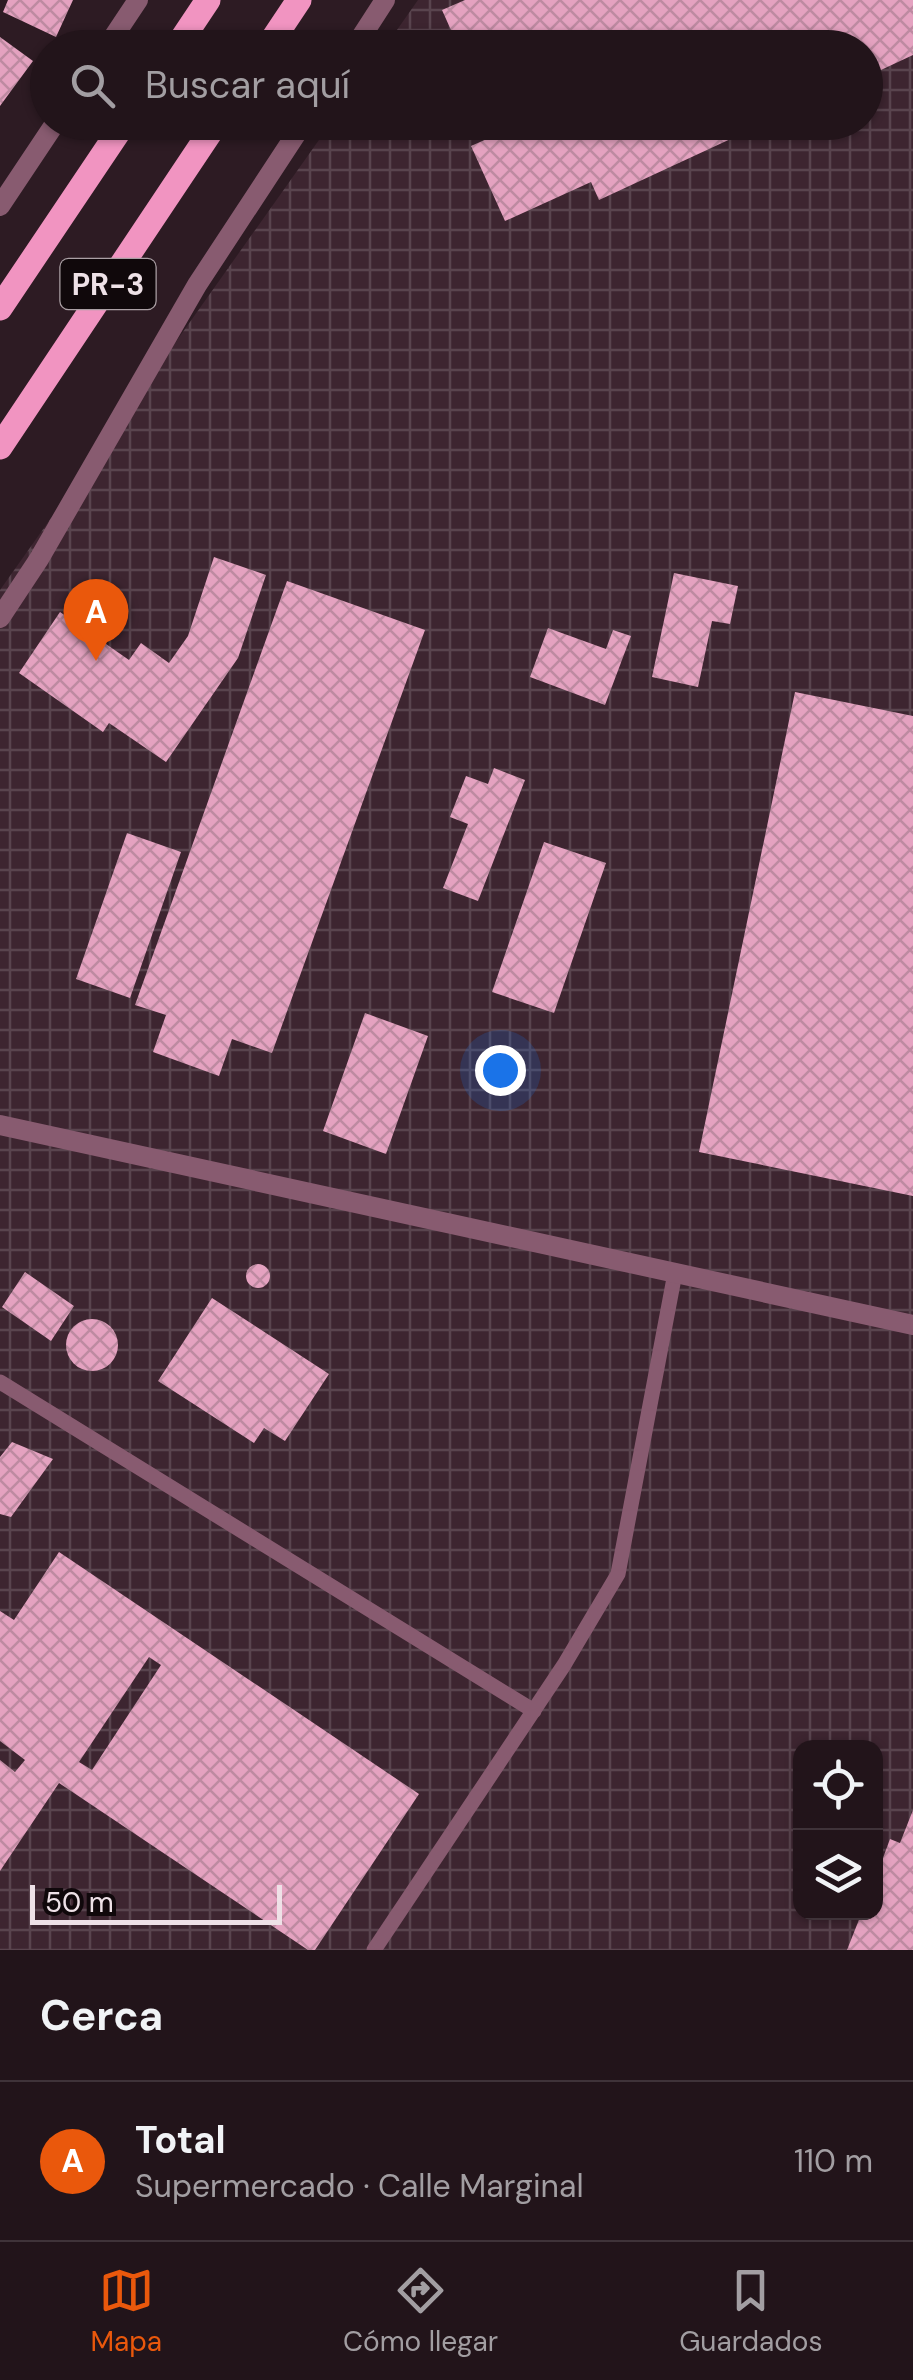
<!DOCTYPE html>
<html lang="es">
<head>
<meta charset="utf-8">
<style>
  :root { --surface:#22141a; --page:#2a1d23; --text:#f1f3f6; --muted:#a29ea2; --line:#3f3339; --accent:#ea580c }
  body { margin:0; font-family:"DM Sans",sans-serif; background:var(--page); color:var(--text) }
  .controls { position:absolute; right:30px; bottom:30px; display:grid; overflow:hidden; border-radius:20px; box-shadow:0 2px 8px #0004 }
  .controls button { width:90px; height:90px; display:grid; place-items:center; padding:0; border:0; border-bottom:2px solid var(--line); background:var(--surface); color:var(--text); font:50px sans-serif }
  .scale { position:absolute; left:30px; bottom:25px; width:252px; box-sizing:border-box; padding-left:10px; border:5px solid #eee1e7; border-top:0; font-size:28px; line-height:35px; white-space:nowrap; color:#eee1e7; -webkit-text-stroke:8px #10080b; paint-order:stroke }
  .you { position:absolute; left:500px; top:1070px; width:35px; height:35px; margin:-25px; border:8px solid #fff; border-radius:50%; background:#1a73e8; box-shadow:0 0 0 15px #1a73e833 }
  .badge { display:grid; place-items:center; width:65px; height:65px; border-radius:50%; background:var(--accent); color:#fff; font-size:32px; font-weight:700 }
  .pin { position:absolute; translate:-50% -82px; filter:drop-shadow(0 2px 5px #0008) }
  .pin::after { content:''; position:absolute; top:52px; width:35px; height:30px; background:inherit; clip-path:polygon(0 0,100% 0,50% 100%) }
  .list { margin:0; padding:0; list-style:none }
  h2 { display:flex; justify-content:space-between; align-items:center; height:130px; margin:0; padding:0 40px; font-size:42px }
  h2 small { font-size:32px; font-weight:400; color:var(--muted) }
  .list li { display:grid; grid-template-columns:65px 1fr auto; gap:30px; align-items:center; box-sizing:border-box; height:160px; padding:0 40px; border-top:2px solid var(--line) }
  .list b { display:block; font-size:38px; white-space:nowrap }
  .list p { margin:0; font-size:32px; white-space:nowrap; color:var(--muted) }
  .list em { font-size:32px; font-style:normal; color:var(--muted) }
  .icon { flex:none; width:55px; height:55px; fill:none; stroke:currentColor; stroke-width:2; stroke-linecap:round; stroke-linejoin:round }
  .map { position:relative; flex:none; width:913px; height:1950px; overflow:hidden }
  .search { position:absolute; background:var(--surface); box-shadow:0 2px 8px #0004; left:30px; right:30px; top:30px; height:110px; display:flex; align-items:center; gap:25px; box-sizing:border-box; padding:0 35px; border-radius:55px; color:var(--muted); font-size:38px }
  .sheet { height:290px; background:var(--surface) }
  nav { display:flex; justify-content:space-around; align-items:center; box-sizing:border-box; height:140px; border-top:2px solid var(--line); background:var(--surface); font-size:28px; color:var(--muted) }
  nav a { display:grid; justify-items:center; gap:5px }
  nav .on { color:var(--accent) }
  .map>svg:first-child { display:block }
  .industrial { fill:url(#industrial-grid); fill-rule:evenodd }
  .building { fill:url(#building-cross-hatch); fill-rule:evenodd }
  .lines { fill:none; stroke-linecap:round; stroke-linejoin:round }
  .lane { stroke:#885b70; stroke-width:15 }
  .street { stroke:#885b70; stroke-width:20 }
  .primary { stroke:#f194c1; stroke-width:25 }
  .labels { text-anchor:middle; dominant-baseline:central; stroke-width:10; stroke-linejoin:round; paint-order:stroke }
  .shield { fill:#10080b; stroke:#aba0a5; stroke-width:2.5 }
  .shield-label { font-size:30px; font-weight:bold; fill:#eee1e7 }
</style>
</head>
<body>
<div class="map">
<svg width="913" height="1950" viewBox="0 0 913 1950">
  <defs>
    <pattern id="industrial-grid" width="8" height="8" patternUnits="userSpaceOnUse" patternTransform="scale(2.5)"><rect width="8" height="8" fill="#3d2530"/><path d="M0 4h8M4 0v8" fill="none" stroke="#59444e"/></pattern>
    <pattern id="building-cross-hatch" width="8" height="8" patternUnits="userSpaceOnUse" patternTransform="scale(2.5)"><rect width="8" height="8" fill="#e4a2c0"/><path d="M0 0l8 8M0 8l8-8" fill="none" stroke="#bd8aa1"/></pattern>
  </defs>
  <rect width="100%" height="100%" fill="#2d1b23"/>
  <!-- industrial -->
  <path class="industrial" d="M418 0H913V1950H0V590L331 123 866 122V48L385 47ZM800 1748H876V1912H800Z"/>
  <!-- building -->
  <path class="building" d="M8 0H73L56 37 3 12Z
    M465 0H913V55L866 77V48H459L442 10Z
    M0 37 33 61 0 106Z
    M493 122H767L599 200 591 182 505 221 471 146 498 134Z
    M214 557 266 575 238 658 166 762 109 723 103 732 19 673 60 612 129 660 141 643 169 663 188 636Z
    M674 573 738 586 730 624 712 621 698 687 652 677Z
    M287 581 425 630 272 1053 232 1039 219 1076 153 1052 166 1015 135 1005Z
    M548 628 606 649 613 630 631 636 605 705 530 677Z
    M795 692 913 716V1196L699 1152Z
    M494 768 525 780 478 901 443 888 468 824 450 817 466 776 488 784Z
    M127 833 181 852 130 998 76 979Z
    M544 842 606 863 554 1013 492 992Z
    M365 1013 428 1036 386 1154 323 1131Z
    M246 1276a12 12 0 1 1 24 0a12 12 0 1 1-24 0Z
    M25 1272 74 1306 51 1341 2 1307Z
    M212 1298 329 1374 285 1441 264 1428 254 1443 158 1381Z
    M66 1345a26 26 0 1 1 52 0a26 26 0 1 1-52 0Z
    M12 1442 53 1459 11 1517 0 1514V1457Z
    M59 1552 419 1794 315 1950H308L59 1783 0 1871V1760L15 1772 25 1760 0 1741V1611L14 1620ZM149 1657 161 1665 92 1770 79 1762Z
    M913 1810V1950H847L862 1912H876V1877L890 1839 900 1843Z"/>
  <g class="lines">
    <!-- lane -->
    <path class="lane" d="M0 1382 534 1711
      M374 1950 564 1665 618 1574 675 1273"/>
    <!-- street -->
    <path class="street" d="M106 48 138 0
      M354 48 385 0
      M0 206 56 122
      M0 618 39 559 197 285 304 122
      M0 1125 913 1325"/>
    <!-- primary -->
    <path class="primary" d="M176 48 208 0
      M267 48 299 0
      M0 308 125 122
      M0 447 217 122"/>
  </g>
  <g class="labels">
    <!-- shield labels -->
    <rect class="shield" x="60.5" y="259" width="95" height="50" rx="8"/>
    <g class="shield-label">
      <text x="108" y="284">PR-3</text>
    </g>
  </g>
</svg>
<div class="controls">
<button><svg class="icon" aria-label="locate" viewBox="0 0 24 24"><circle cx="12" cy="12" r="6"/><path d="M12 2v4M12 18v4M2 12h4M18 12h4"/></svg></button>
<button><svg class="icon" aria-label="layers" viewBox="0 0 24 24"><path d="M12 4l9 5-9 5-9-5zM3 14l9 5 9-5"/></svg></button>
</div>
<div class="scale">50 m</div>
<div class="you"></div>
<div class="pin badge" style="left:96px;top:661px">A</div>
<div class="search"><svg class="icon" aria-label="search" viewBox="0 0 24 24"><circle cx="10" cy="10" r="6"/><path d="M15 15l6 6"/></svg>Buscar aquí</div>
</div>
<section class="sheet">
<h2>Cerca<small></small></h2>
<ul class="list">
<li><span class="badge">A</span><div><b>Total</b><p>Supermercado · Calle Marginal</p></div><em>110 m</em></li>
</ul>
</section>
<nav>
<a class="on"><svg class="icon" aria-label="map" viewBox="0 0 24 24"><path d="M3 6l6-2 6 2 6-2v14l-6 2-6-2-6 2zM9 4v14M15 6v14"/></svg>Mapa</a>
<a><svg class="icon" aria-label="directions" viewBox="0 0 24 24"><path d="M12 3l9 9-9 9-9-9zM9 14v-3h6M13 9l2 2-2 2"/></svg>Cómo llegar</a>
<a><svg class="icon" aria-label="saved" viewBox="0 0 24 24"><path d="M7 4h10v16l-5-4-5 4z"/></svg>Guardados</a>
</nav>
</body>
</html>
